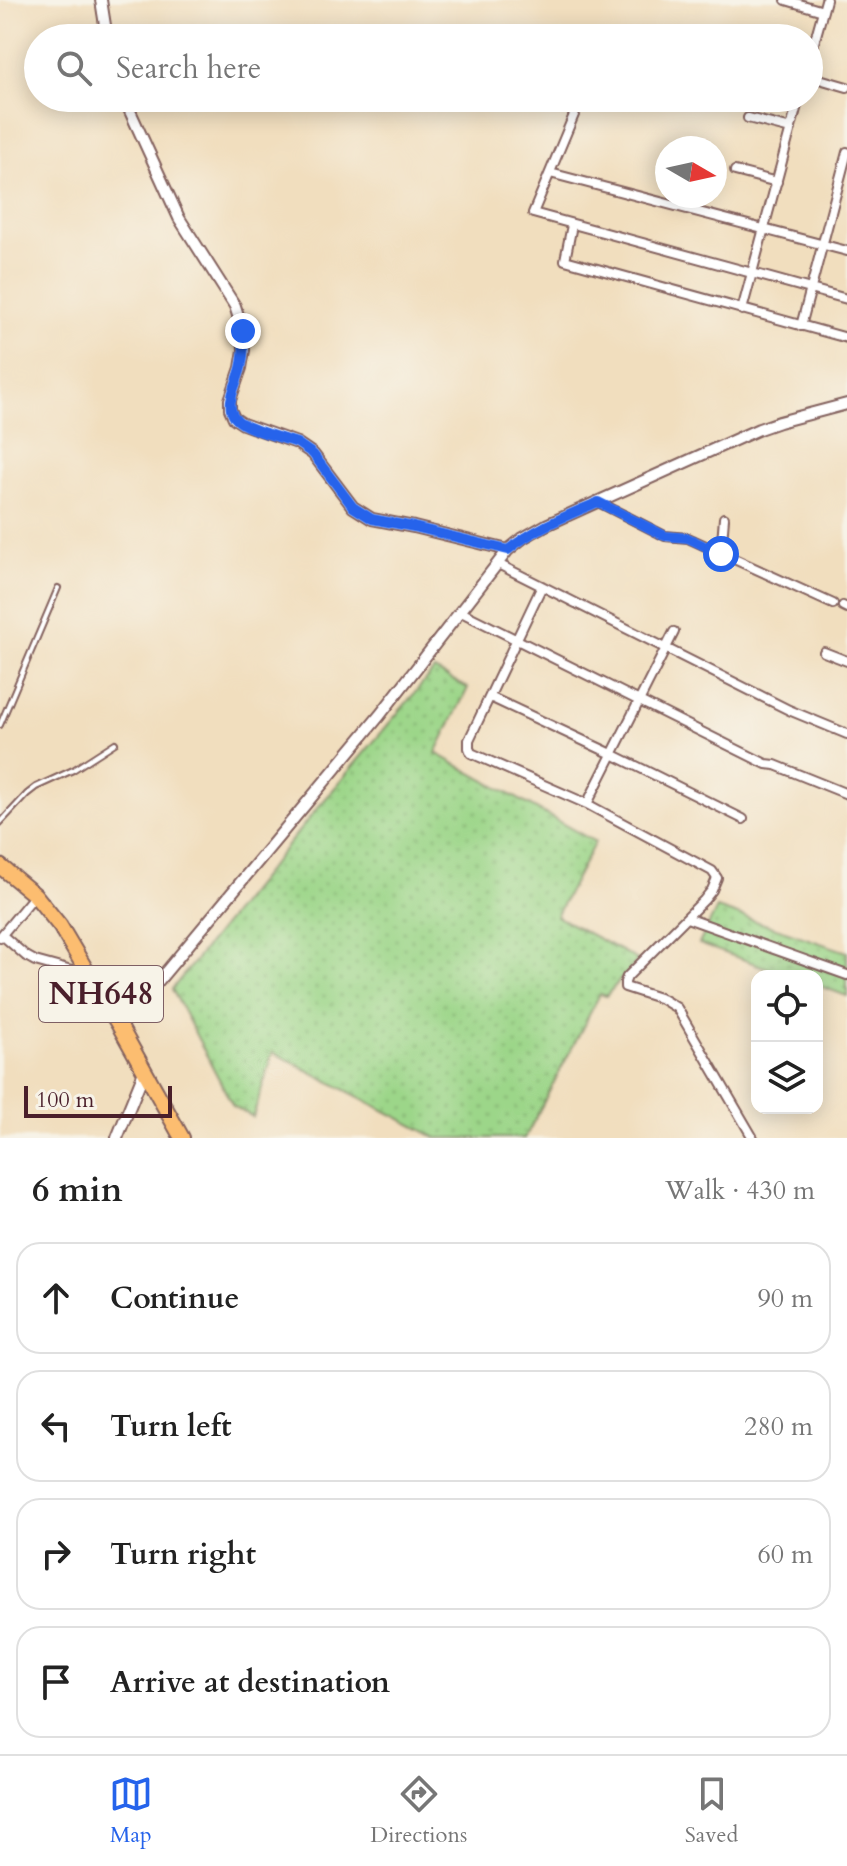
<!DOCTYPE html>
<html lang="en">
<head>
<meta charset="utf-8">
<style>
  :root { --surface:#fff; --page:#f6f6f6; --text:#222; --muted:#767676; --line:#e0e0e0; --accent:#2563eb }
  body { margin:0; font-family:Cardo,serif; background:var(--page); color:var(--text) }
  .controls { position:absolute; right:24px; bottom:24px; display:grid; overflow:hidden; border-radius:16px; box-shadow:0 4px 20px #0003 }
  .controls button { width:72px; height:72px; display:grid; place-items:center; padding:0; border:0; border-bottom:2px solid var(--line); background:var(--surface); color:var(--text); font:40px sans-serif }
  .compass { position:absolute; left:655px; top:136px; width:72px; height:72px; border-radius:50%; background:var(--surface); box-shadow:0 4px 20px #0003; rotate:99deg }
  .scale { position:absolute; left:24px; bottom:20px; width:148px; box-sizing:border-box; padding-left:8px; border:4px solid #4a1f2b; border-top:0; font-size:22px; line-height:28px; white-space:nowrap; color:#4a1f2b; -webkit-text-stroke:6px #f7f3e8; paint-order:stroke }
  .stop { position:absolute; width:24px; height:24px; margin:-18px; border:6px solid #2563eb; border-radius:50%; background:#fff }
  .stop.end { background:#2563eb; border-color:#fff; box-shadow:0 2px 8px #0008 }
  .list { margin:0; padding:0; list-style:none }
  h2 { display:flex; justify-content:space-between; align-items:center; height:104px; margin:0; padding:0 32px; font-size:34px }
  h2 small { font-size:26px; font-weight:400; color:var(--muted) }
  .list li { display:grid; grid-template-columns:52px 1fr auto; gap:24px; align-items:center; box-sizing:border-box; height:112px; margin:0 16px 16px; padding:0 16px; border:2px solid var(--line); border-radius:24px }
  .list b { display:block; font-size:30px; white-space:nowrap }
  .list em { font-size:26px; font-style:normal; color:var(--muted) }
  .icon { flex:none; width:44px; height:44px; fill:none; stroke:currentColor; stroke-width:2; stroke-linecap:round; stroke-linejoin:round }
  .map { position:relative; flex:none; width:847px; height:1138px; overflow:hidden }
  .search { position:absolute; background:var(--surface); box-shadow:0 4px 20px #0003; left:24px; right:24px; top:24px; height:88px; display:flex; align-items:center; gap:20px; box-sizing:border-box; padding:0 28px; border-radius:44px; color:var(--muted); font-size:30px }
  .sheet { height:616px; background:var(--surface) }
  nav { display:flex; justify-content:space-around; align-items:center; box-sizing:border-box; height:112px; border-top:2px solid var(--line); background:var(--surface); font-size:22px; color:var(--muted) }
  nav a { display:grid; justify-items:center; gap:4px }
  nav .on { color:var(--accent) }
  .map>svg:first-child { display:block }
  .grass { fill:url(#grass-dots); stroke:#737a5a; stroke-width:2 }
  .lines { fill:none; stroke-linecap:round; stroke-linejoin:round }
  .service-casing { stroke:#84625e; stroke-width:8 }
  .minor-casing { stroke:#84625e; stroke-width:12 }
  .tertiary-casing { stroke:#84625e; stroke-width:14 }
  .trunk-casing { stroke:#84625e; stroke-width:18 }
  .service { stroke:#fff; stroke-width:4 }
  .minor { stroke:#fff; stroke-width:8 }
  .tertiary { stroke:#fff; stroke-width:10 }
  .trunk { stroke:#fcbd6f; stroke-width:14 }
  .route { stroke:#2563eb; stroke-width:10 }
  .labels { text-anchor:middle; dominant-baseline:central; stroke-width:6; stroke-linejoin:round; paint-order:stroke }
  .shield { fill:#f7f3e8; stroke:#7e5f64; stroke-width:2 }
  .shield-label { font-size:32px; font-weight:bold; fill:#4a1f2b }
</style>
</head>
<body>
<div class="map">
<svg width="847" height="1138" viewBox="0 0 847 1138">
  <defs>
    <pattern id="grass-dots" width="8" height="8" patternUnits="userSpaceOnUse" patternTransform="scale(2)"><rect width="8" height="8" fill="#9cd689"/><path d="M2 2h.1M6 6h.1" fill="none" stroke="#88b776" stroke-width="1.8" stroke-linecap="round"/></pattern>
  </defs>
  <rect width="100%" height="100%" fill="#f7f3e8"/>
  <filter id="ink" filterUnits="userSpaceOnUse"><feTurbulence type="fractalNoise" baseFrequency=".0125" numOctaves="2"/><feDisplacementMap in="SourceGraphic" scale="16" xChannelSelector="R" yChannelSelector="G"/><feConvolveMatrix kernelMatrix="1 2 1 2 8 2 1 2 1" color-interpolation-filters="sRGB"/></filter>
  <filter id="wash" filterUnits="userSpaceOnUse"><feTurbulence type="fractalNoise" baseFrequency=".006" numOctaves="4" result="noise"/><feDisplacementMap in="SourceGraphic" scale="32" xChannelSelector="R" yChannelSelector="G"/><feGaussianBlur stdDeviation="1.8" result="paint"/><feColorMatrix in="noise" values="0 0 0 0 0 0 0 0 0 0 0 0 0 0 0 0 0 1.4 0 .05"/><feComposite in="paint" operator="in"/></filter>
  <g filter="url(#wash)">
    <rect width="100%" height="100%" fill="#f1debe"/>
    <!-- grass -->
    <path class="grass" d="M434 670 468 688 436 753 595 842 556 916 638 960 606 996 600 994 525 1138H437L273 1052 253 1117 233 1106 172 989 311 816Z
      M717 908 847 952V996L817 985V976H790L699 944Z"/>
  </g>
  <g filter="url(#ink)">
    <g class="lines">
      <defs>
        <path id="service" d="M0 725 58 588
          M0 823 27 794 36 787 73 770 115 743"/>
        <path id="minor" d="M786 0 823 11
          M809 61 826 0
          M809 76 847 87
          M581 98 533 213 847 299
          M748 118 791 129
          M735 171 777 182
          M550 173 847 251
          M572 225 565 260 847 338
          M742 310 799 98
          M801 326 847 152
          M598 502 665 536 688 538 833 604
          M721 554 724 518
          M498 564 789 710 847 734
          M542 586 469 740V748L471 753 587 804 712 871 717 878 712 890 704 900 627 977 625 982V987L662 999 677 1008 753 1138
          M843 606 847 608
          M461 612 766 764 775 765 847 794
          M824 652 847 661
          M490 697 612 754 743 819
          M587 804 674 632
          M687 918 847 975
          M2 935 26 956 35 961 90 976
          M0 937 35 895"/>
        <path id="tertiary" d="M101 0 107 38
          M124 98 179 218 235 306 243 331 244 350 241 368 230 400V409L234 418 243 424 297 443 313 454 353 507 372 519 414 527 508 550
          M120 1027 380 715 508 550 523 538 546 525 759 429 779 422 847 404
          M117 1138 144 1072"/>
        <path id="trunk" d="M0 866 35 895 60 926 120 1027 182 1138"/>
      </defs>
      <!-- service casing -->
      <use href="#service" class="service-casing"/>
      <!-- minor casing -->
      <use href="#minor" class="minor-casing"/>
      <!-- tertiary casing -->
      <use href="#tertiary" class="tertiary-casing"/>
      <!-- trunk casing -->
      <use href="#trunk" class="trunk-casing"/>
      <!-- service -->
      <use href="#service" class="service"/>
      <!-- minor -->
      <use href="#minor" class="minor"/>
      <!-- tertiary -->
      <use href="#tertiary" class="tertiary"/>
      <!-- trunk -->
      <use href="#trunk" class="trunk"/>
    </g>
  </g>
  <g class="lines" filter="url(#ink)">
    <!-- route -->
    <path class="route" d="M243 331C244 343 244 356 241 368 236 388 219 411 243 424 259 433 280 437 297 443L313 454 353 507 372 519 414 527 508 550C535 528 567 516 598 502L665 536 688 538 721 554"/>
  </g>
  <g class="labels">
    <!-- shield labels -->
    <rect class="shield" x="39" y="966" width="124" height="56" rx="6"/>
    <g class="shield-label">
      <text x="101" y="994">NH648</text>
    </g>
  </g>
</svg>
<div class="controls">
<button><svg class="icon" aria-label="locate" viewBox="0 0 24 24"><circle cx="12" cy="12" r="6"/><path d="M12 2v4M12 18v4M2 12h4M18 12h4"/></svg></button>
<button><svg class="icon" aria-label="layers" viewBox="0 0 24 24"><path d="M12 4l9 5-9 5-9-5zM3 14l9 5 9-5"/></svg></button>
</div>
<svg class="compass" viewBox="-18 -18 36 36"><path d="M0-13l5 13h-10z" fill="#e53935"/><path d="M0 13l5-13h-10z" fill="#767676"/></svg>
<div class="scale">100 m</div>
<div class="stop" style="left:721px;top:554px"></div>
<div class="stop end" style="left:243px;top:331px"></div>
<div class="search"><svg class="icon" aria-label="search" viewBox="0 0 24 24"><circle cx="10" cy="10" r="6"/><path d="M15 15l6 6"/></svg>Search here</div>
</div>
<section class="sheet">
<h2>6 min<small>Walk · 430 m</small></h2>
<ul class="list">
<li><svg class="icon" aria-label="ahead" viewBox="0 0 24 24"><path d="M12 20V5M6 11l6-6 6 6"/></svg><div><b>Continue</b></div><em>90 m</em></li>
<li><svg class="icon" aria-label="left" viewBox="0 0 24 24"><path d="M17 20v-9H6M10 6l-5 5 5 5"/></svg><div><b>Turn left</b></div><em>280 m</em></li>
<li><svg class="icon" aria-label="right" viewBox="0 0 24 24"><path d="M7 20v-9h11M14 6l5 5-5 5"/></svg><div><b>Turn right</b></div><em>60 m</em></li>
<li><svg class="icon" aria-label="arrive" viewBox="0 0 24 24"><path d="M6 21V4h12l-3 4 3 4H6"/></svg><div><b>Arrive at destination</b></div></li>
</ul>
</section>
<nav>
<a class="on"><svg class="icon" aria-label="map" viewBox="0 0 24 24"><path d="M3 6l6-2 6 2 6-2v14l-6 2-6-2-6 2zM9 4v14M15 6v14"/></svg>Map</a>
<a><svg class="icon" aria-label="directions" viewBox="0 0 24 24"><path d="M12 3l9 9-9 9-9-9zM9 14v-3h6M13 9l2 2-2 2"/></svg>Directions</a>
<a><svg class="icon" aria-label="saved" viewBox="0 0 24 24"><path d="M7 4h10v16l-5-4-5 4z"/></svg>Saved</a>
</nav>
</body>
</html>
